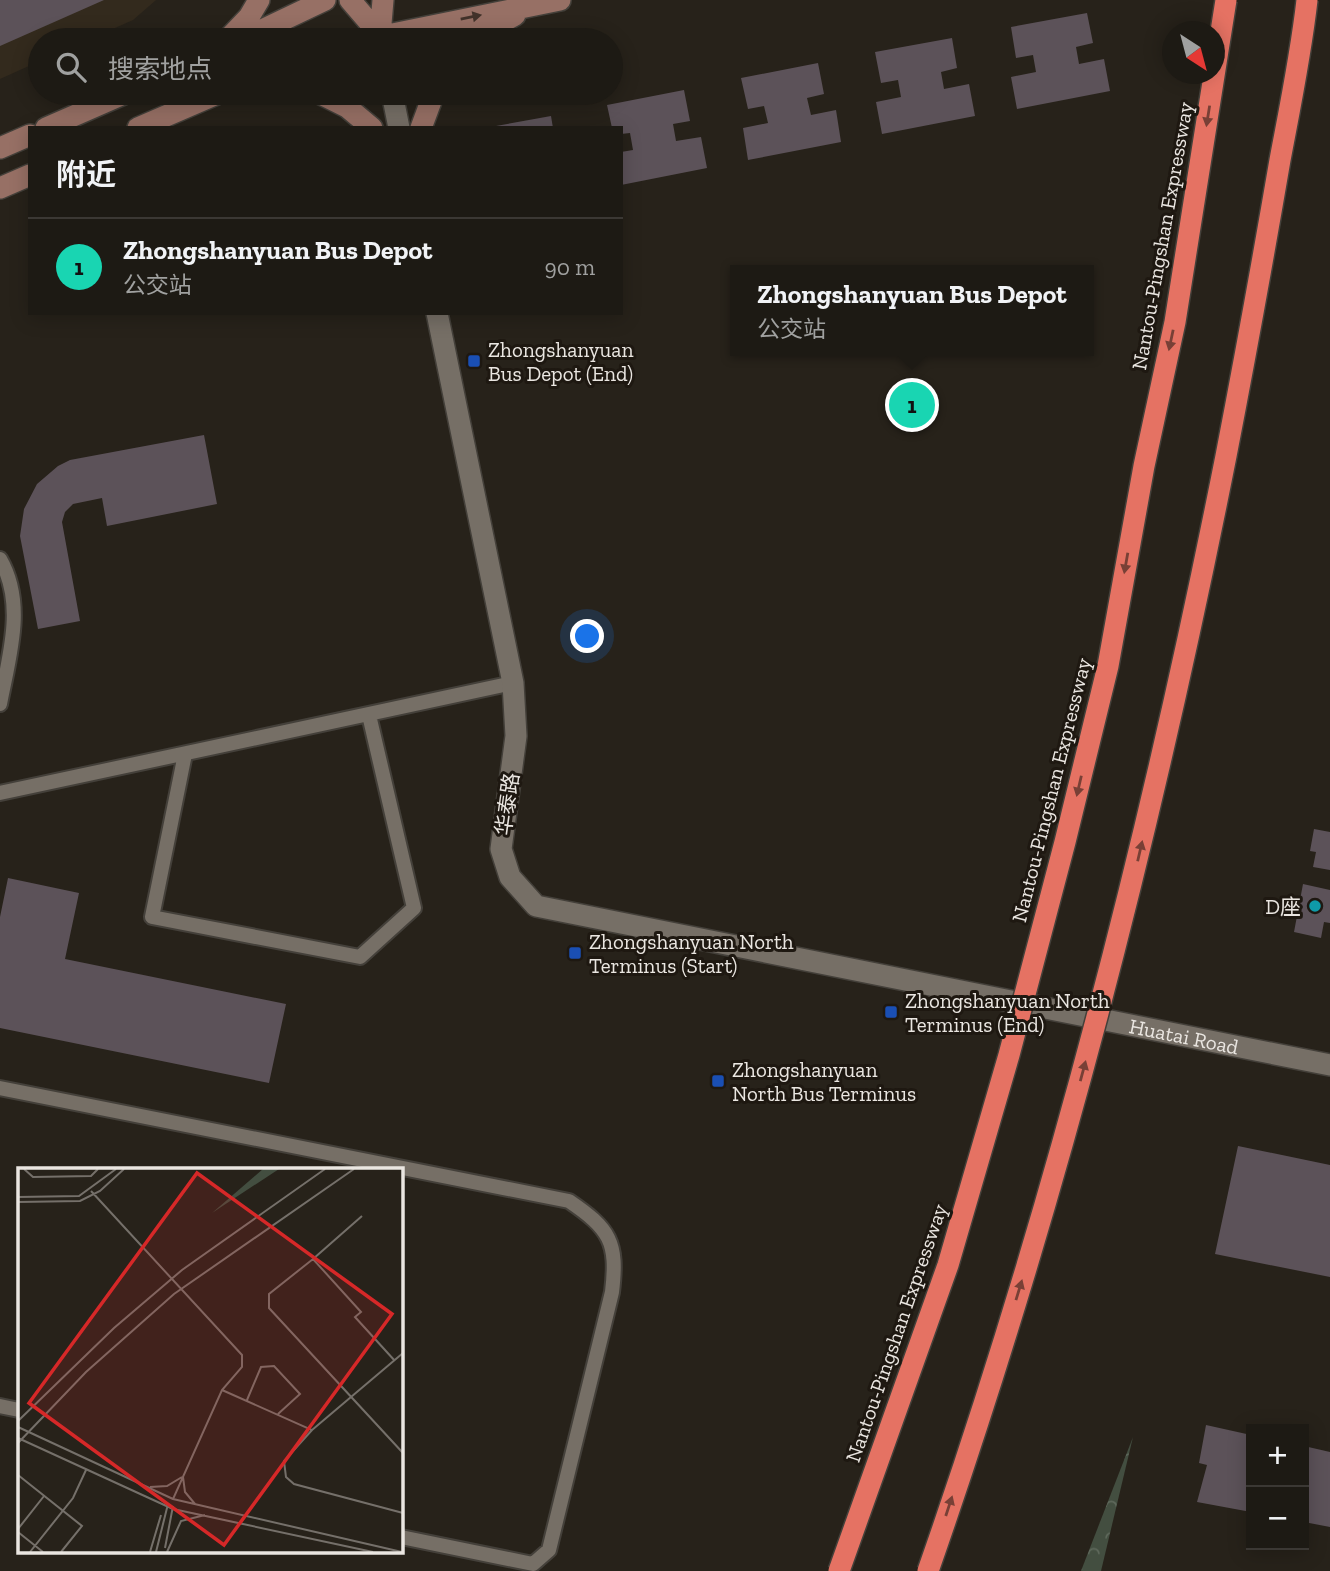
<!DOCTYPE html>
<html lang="zh">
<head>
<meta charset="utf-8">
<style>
  :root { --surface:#1d1a14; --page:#2a2722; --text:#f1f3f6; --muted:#a0a1a0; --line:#3b3834; --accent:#19d5b2 }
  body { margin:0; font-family:"Zilla Slab","Noto Sans SC",serif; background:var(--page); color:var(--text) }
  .controls { position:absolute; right:21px; bottom:21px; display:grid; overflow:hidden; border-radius:0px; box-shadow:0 4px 18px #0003 }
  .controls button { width:63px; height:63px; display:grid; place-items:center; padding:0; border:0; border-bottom:2px solid var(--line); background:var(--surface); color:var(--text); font:35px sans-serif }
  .compass { position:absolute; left:1162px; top:21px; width:63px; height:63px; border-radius:50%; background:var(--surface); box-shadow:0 4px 18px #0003; rotate:144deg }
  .you { position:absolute; left:588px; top:637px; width:24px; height:24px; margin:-18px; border:5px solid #fff; border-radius:50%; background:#1a73e8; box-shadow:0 0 0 10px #1a73e833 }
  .badge { display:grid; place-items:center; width:46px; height:46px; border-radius:50%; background:var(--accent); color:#111; font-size:23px; font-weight:700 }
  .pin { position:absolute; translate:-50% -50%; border:4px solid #fff; box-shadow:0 2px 7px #0006 }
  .popup { position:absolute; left:730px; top:265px; width:364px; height:91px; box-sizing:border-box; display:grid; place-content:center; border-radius:0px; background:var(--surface); filter:drop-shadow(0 2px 5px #0005); font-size:23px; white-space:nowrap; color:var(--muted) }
  .popup b { font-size:26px; color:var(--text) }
  .popup::after { content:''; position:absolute; left:50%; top:100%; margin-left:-14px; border:14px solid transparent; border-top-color:var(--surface) }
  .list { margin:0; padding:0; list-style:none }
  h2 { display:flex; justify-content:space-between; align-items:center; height:91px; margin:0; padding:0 28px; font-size:30px }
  h2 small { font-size:23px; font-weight:400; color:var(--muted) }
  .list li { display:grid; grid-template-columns:46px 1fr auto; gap:21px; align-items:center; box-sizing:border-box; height:98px; padding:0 28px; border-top:2px solid var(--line) }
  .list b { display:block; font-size:26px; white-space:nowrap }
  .list p { margin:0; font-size:23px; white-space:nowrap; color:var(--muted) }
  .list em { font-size:23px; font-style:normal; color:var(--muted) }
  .icon { flex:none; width:38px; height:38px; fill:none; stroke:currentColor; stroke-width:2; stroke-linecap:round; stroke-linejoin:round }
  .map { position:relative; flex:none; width:1330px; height:1571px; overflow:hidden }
  .search { position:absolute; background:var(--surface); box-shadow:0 4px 18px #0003; left:28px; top:28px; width:595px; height:77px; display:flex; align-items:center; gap:18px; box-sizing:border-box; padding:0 24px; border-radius:38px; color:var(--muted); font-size:26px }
  .panel { position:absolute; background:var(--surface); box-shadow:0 4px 18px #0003; left:28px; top:126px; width:595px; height:189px; border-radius:0px }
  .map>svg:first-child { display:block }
  .built { fill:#332a1d }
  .forest { fill:url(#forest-crowns) }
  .building { fill:#5c5259 }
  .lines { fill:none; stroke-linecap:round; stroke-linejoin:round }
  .lane-casing { stroke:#44403a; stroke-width:18 }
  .street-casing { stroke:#44403a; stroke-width:24 }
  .secondary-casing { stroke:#44403a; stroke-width:24 }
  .lane { stroke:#766f66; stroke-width:14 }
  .street { stroke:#766f66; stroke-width:21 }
  .secondary { stroke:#977065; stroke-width:21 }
  .highway-bridge-casing { stroke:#44403a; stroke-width:24; stroke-linecap:butt }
  .highway-bridge { stroke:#e57263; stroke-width:21 }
  .oneway { fill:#42322a }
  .oneway2 { fill:#784036 }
  .transit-dot { fill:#1a4fb4; stroke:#1e1811; stroke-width:2.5 }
  .culture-dot { fill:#0f9aa8; stroke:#1e1811; stroke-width:2.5 }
  .labels { text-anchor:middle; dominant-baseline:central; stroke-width:6; stroke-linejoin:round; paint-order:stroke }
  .street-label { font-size:21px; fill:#eae6e1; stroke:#1e1811 }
  .poi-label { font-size:21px; fill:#eae6e1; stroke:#1e1811; text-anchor:start }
  .inset-road { fill:none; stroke:#75706a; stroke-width:2 }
  .view { fill:#d62828; fill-opacity:0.15; stroke:#d62828; stroke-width:3.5 }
  .inset-edge { fill:none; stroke:#eae6e1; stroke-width:3.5 }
</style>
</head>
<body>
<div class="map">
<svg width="1330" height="1571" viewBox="0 0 1330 1571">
  <defs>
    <pattern id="forest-crowns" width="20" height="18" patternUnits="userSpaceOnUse" patternTransform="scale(1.75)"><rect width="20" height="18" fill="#434e40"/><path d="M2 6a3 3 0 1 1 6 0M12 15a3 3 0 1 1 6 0" fill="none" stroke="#5e685b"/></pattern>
  </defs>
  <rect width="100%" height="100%" fill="#27221a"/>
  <!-- built -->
  <path class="built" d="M0 0H156L133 20 88 40H40V61L0 79Z"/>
  <!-- forest -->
  <path class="forest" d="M1133 1437 1101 1571H1081Z"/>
  <!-- building -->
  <path class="building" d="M0 0H104L0 46Z
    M1087 13 1093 43 1076 47 1079 64 1104 59 1110 91 1017 109 1011 77 1036 72 1033 55 1016 58 1011 27Z
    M952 38 957 68 941 72 944 89 969 84 975 116 882 134 876 102 901 97 898 80 881 83 875 52Z
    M818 63 824 94 807 98 811 115 836 110 841 142 748 160 743 128 768 123 764 106 748 109 741 78Z
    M684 90 690 121 673 124 676 141 701 137 707 168 621 185V152L633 150 630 133 621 134V128H612L607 105Z
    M551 116 553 128H496V126Z
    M204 435 217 504 107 526 102 498 73 504 65 512 62 522 80 621 38 629 20 536 24 509 37 484 58 466 70 460Z
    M1314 829 1330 832V870L1313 867 1316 852 1310 851Z
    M8 878 79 893 65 959 286 1004 269 1083 0 1028V917Z
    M1303 884 1330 890V923L1324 922 1321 938 1294 932Z
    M1238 1146 1330 1165V1277L1215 1254Z
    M1206 1425 1251 1435V1512L1197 1502 1207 1465 1199 1463Z
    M1304 1446 1330 1452V1527L1304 1522Z"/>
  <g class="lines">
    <defs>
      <path id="lane" d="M0 559C26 604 9 656 0 704
        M185 754 152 917 360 957 414 908 369 715
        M0 793 513 683
        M0 1088 569 1201C610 1229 618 1242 612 1292L549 1550 533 1564 401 1537
        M0 1406 19 1410"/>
      <g id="street">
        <path d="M392 93 399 128"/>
        <path id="s1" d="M437 313 513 683 516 736 501 849 510 877 536 906 1330 1065"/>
      </g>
      <path id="secondary" d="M350 0 380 35
        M380 35 383 0
        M227 40 249 17 259 0
        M241 40 325 0
        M363 40 560 0
        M476 40 492 28 515 15
        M319 93 347 107 372 128
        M46 128 126 93
        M138 128 219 93
        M421 128 434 93
        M0 148 30 135
        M0 188 30 175"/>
    </defs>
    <!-- lane casing -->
    <use href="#lane" class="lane-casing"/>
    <!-- street casing -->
    <use href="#street" class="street-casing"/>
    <!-- secondary casing -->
    <use href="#secondary" class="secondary-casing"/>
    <!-- lane -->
    <use href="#lane" class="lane"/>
    <!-- street -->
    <use href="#street" class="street"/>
    <!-- secondary -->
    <use href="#secondary" class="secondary"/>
    <defs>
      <path id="highway-bridge" d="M839 1571 948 1265 1009 1055 1065 842 1108 666 1144 466 1175 322 1226 0
        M928 1571C1055 1208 1151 834 1226 456 1245 358 1263 259 1280 160 1290 107 1301 54 1307 0"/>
    </defs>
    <!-- highway-bridge casing -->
    <use href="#highway-bridge" class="highway-bridge-casing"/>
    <!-- highway-bridge -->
    <use href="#highway-bridge" class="highway-bridge"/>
  </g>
  <!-- one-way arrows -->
  <defs><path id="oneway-solid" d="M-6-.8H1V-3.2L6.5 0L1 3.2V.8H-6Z" transform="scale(1.75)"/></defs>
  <use class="oneway" href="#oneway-solid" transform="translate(471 17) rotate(-11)"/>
  <g class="oneway2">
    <use href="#oneway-solid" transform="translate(1208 116) rotate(99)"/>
    <use href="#oneway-solid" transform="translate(1171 340) rotate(102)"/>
    <use href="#oneway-solid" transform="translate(1126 563) rotate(100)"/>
    <use href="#oneway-solid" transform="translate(1079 786) rotate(103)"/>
    <use href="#oneway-solid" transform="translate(1140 851) rotate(-77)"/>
    <use href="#oneway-solid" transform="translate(1083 1071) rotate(-75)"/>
    <use href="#oneway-solid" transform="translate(1019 1290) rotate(-73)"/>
    <use href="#oneway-solid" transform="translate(949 1506) rotate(-72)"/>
  </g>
  <!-- markers -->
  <g class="transit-dot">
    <rect x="467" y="354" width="14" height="14" rx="3.5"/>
    <rect x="568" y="946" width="14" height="14" rx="3.5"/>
    <rect x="884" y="1005" width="14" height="14" rx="3.5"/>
    <rect x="711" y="1074" width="14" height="14" rx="3.5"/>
  </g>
  <circle class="culture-dot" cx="1315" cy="906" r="7"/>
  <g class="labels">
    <!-- street labels -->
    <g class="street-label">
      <text transform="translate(1162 236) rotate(-80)">Nantou-Pingshan Expressway</text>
      <text transform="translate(1051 790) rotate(-76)">Nantou-Pingshan Expressway</text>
      <text transform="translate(507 804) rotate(-82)">华泰路</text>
      <text stroke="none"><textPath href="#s1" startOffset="1274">Huatai Road</textPath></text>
      <text transform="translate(896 1333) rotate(-71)">Nantou-Pingshan Expressway</text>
    </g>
    <!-- poi labels -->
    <g class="poi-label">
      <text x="488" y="349">Zhongshanyuan<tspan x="488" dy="24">Bus Depot (End)</tspan></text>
      <text x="1301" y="906" text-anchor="end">D座</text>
      <text x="589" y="941">Zhongshanyuan North<tspan x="589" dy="24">Terminus (Start)</tspan></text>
      <text x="905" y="1000">Zhongshanyuan North<tspan x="905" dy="24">Terminus (End)</tspan></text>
      <text x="732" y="1069">Zhongshanyuan<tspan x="732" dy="24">North Bus Terminus</tspan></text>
    </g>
  </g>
  <!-- overview -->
  <g transform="translate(18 1168)">
    <rect width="385" height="385" fill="#27221a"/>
    <path d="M245 1H261L194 45Z" fill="#434e40"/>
    <path class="inset-road" d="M6 1 15 9 73 8 80 1M73 23 224 187V199L204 222 155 331 384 384M0 29 61 28 98 1M0 34 62 33 82 23 106 1M295 91 344 48M377 193 337 149 343 144 295 91 251 126V140L385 285M204 222 294 262 266 293 268 309 276 316 385 345M229 232 243 199 256 198 282 226 260 246M0 253 96 160 164 102 307 1M0 259 155 331M294 262 385 185M0 270 155 341M0 275 68 204 156 126 336 1M0 307 64 358 43 384M165 309 167 324 177 336M132 319 149 318 164 309M155 341 355 384M0 361 26 328M0 364 25 384M147 380 155 338M12 384 55 330 68 302M132 384 143 347M138 384 150 336M149 384 163 353 187 347"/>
    <path class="view" d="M179 5 374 146 206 377 11 235Z"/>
    <rect width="385" height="385" class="inset-edge"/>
  </g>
</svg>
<div class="controls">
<button>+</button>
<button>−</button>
</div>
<svg class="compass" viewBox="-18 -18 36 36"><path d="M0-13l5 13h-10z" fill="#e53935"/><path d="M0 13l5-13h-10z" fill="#a0a1a0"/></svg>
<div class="you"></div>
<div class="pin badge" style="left:912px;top:405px">1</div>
<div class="popup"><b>Zhongshanyuan Bus Depot</b>公交站</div>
<div class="search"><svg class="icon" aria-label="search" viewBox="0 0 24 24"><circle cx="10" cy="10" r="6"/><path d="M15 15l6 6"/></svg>搜索地点</div>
<section class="panel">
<h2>附近<small></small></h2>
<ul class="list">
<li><span class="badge">1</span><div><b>Zhongshanyuan Bus Depot</b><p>公交站</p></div><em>90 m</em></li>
</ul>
</section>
</div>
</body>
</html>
